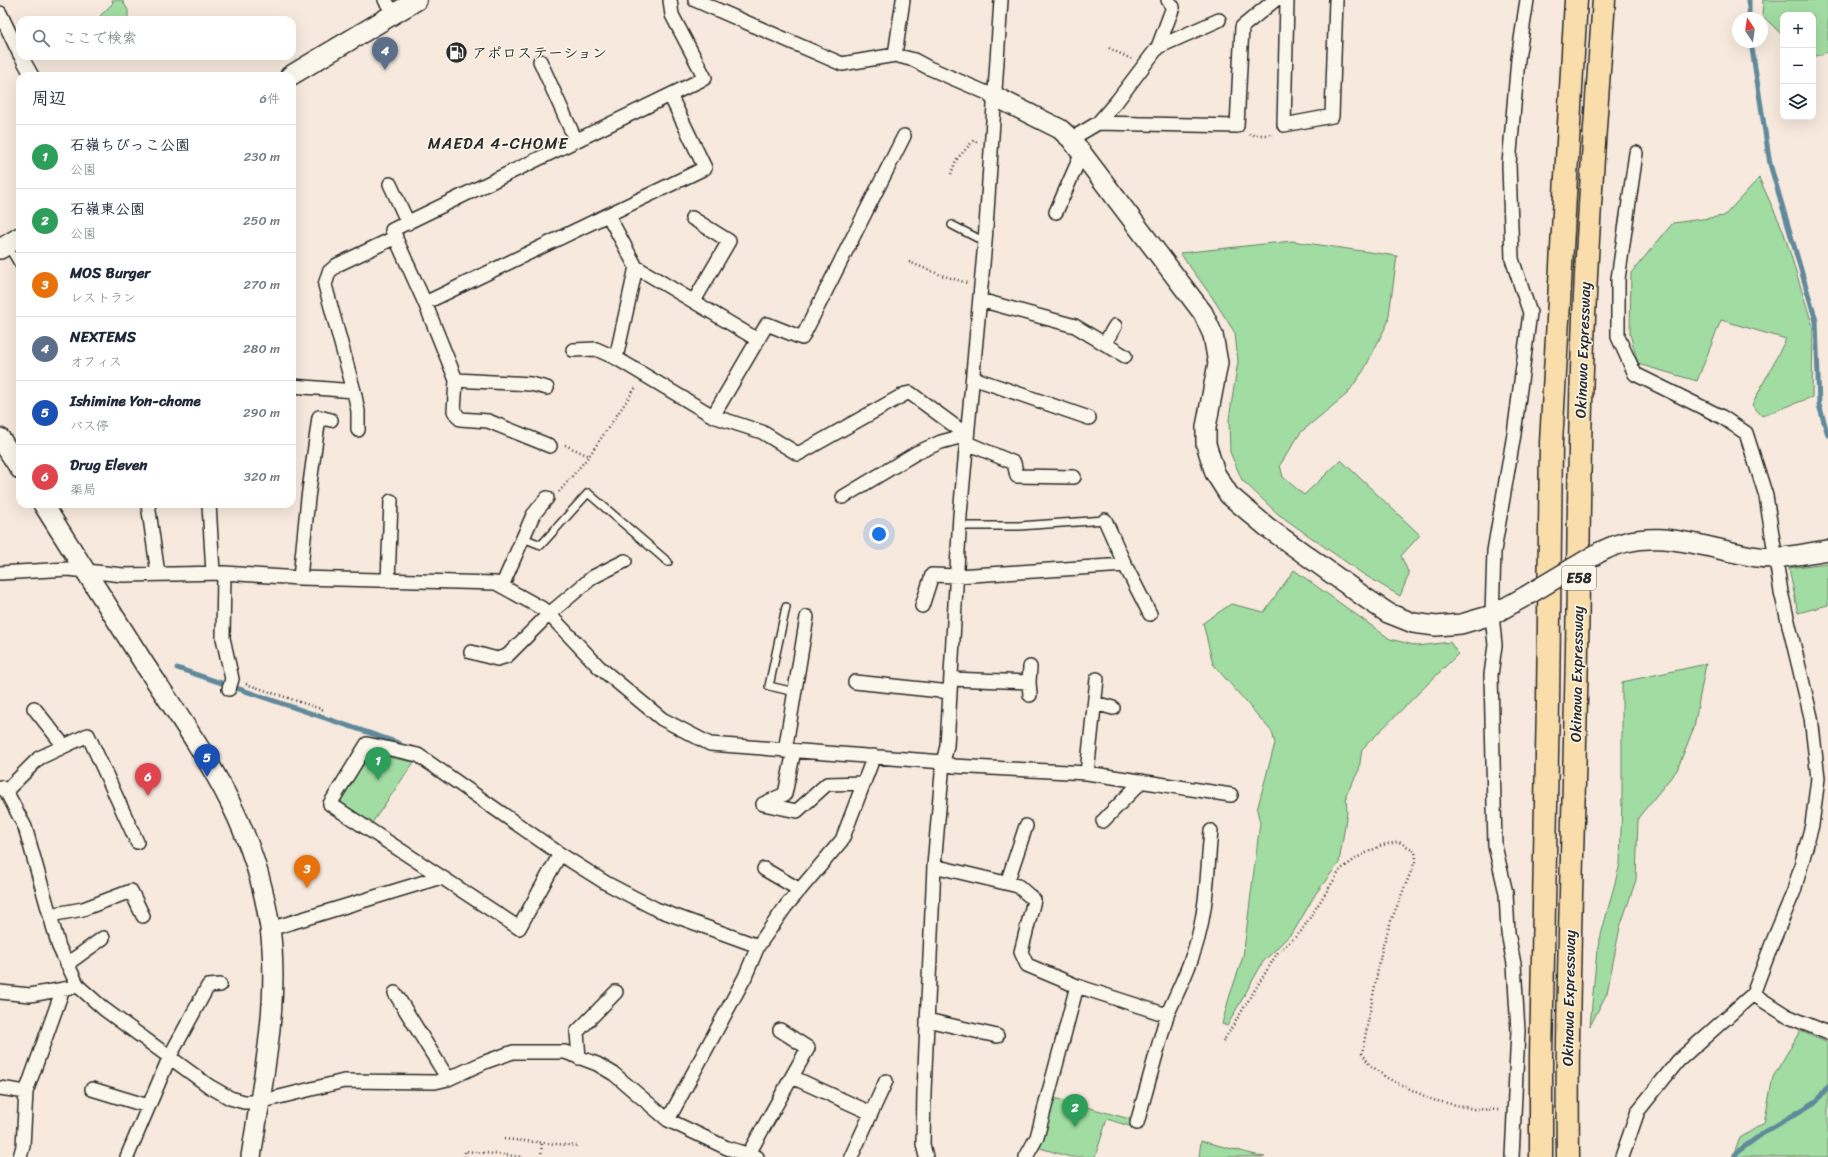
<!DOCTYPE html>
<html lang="ja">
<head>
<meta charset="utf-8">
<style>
  :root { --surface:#fff; --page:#f2f2f3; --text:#1f2937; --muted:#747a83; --line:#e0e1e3; --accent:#d93025 }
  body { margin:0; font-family:Sriracha,"Klee One",sans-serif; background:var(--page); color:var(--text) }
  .controls { position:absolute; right:12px; top:12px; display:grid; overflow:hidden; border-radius:8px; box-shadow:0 4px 16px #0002 }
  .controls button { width:36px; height:36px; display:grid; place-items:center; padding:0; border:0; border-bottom:1px solid var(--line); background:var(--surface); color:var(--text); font:20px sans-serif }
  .compass { position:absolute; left:1732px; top:12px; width:36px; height:36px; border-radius:50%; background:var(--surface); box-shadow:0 4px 16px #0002; rotate:347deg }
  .you { position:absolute; left:879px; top:534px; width:14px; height:14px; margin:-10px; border:3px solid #fff; border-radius:50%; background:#1a73e8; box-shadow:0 0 0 6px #1a73e833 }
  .badge { display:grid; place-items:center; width:26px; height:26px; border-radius:50%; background:var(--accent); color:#fff; font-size:13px; font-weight:700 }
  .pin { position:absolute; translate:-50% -33px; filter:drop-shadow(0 1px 2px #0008) }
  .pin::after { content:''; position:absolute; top:21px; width:14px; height:12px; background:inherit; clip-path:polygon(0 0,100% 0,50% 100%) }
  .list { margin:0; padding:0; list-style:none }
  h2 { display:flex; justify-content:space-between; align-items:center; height:52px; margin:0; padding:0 16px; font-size:17px }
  h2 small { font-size:13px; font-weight:400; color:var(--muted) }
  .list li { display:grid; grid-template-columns:26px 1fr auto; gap:12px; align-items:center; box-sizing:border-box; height:64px; padding:0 16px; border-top:1px solid var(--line) }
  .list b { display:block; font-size:15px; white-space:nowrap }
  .list p { margin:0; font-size:13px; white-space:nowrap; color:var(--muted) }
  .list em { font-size:13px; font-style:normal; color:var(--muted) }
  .icon { flex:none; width:22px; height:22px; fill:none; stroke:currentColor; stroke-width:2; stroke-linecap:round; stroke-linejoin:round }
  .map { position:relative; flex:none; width:1828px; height:1157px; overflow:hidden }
  .search { position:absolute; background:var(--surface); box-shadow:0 4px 16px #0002; left:16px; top:16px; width:280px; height:44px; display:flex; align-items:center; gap:10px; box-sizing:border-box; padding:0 14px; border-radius:12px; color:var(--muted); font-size:15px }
  .panel { position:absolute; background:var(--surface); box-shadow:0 4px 16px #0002; left:16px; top:72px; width:280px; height:436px; border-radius:12px }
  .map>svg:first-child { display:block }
  .green { fill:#a1dca2; stroke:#668466 }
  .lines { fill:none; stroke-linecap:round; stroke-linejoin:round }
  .stream { stroke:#608a9b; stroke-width:5 }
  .lane-casing { stroke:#2b2b2b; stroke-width:10 }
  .street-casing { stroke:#2b2b2b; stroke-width:16 }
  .secondary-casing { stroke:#2b2b2b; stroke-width:22 }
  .highway-casing { stroke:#2b2b2b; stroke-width:25 }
  .path { stroke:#2b2b2b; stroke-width:2.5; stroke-dasharray:1 3; stroke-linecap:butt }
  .lane { stroke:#fbf7ec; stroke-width:7 }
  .street { stroke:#fbf7ec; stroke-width:13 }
  .secondary { stroke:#fbf7ec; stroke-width:19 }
  .highway { stroke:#f9ddab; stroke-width:22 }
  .secondary-bridge-casing { stroke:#2b2b2b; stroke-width:22; stroke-linecap:butt }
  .secondary-bridge { stroke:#fbf7ec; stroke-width:19 }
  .labels { text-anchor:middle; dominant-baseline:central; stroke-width:3; stroke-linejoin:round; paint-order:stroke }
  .shield { fill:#fbf7ec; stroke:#696865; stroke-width:1 }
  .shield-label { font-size:14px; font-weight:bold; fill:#2b2b2b }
  .poi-label { font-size:15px; font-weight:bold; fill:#2b2b2b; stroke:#fbf7ec; text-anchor:start }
  .street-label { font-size:15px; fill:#2b2b2b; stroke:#fbf7ec }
  .neighbourhood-label { font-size:16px; letter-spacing:1px; fill:#2b2b2b; stroke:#fbf7ec }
</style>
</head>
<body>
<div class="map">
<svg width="1828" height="1157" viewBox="0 0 1828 1157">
  <rect width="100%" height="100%" fill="#f7e9dd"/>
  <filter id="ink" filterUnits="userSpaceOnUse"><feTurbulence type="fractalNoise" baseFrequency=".025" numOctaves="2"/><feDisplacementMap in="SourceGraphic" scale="8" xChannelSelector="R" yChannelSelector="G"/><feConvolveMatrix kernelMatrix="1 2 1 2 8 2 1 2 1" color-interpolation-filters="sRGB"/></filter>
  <g filter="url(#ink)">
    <!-- green -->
    <path class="green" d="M112 0H122L128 10V20H96L113 3Z
      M1763 0H1828V52L1813 57V15H1783V36L1762 15Z
      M1759 178 1783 230 1813 327 1812 397 1762 416 1752 405 1786 339 1721 320 1697 381 1638 364 1630 334 1631 273 1673 223 1724 216Z
      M1292 241 1397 256 1388 322 1364 370 1347 394 1301 432 1280 465 1283 477 1304 495 1341 460 1420 535 1401 556 1409 574 1400 596 1363 574 1278 514 1242 480 1230 452 1229 419 1238 361 1235 333 1212 297 1180 253Z
      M1828 563V605L1798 613 1789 568Z
      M1294 570 1390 639 1418 646 1450 642 1458 654 1362 749 1359 770 1346 795 1347 812 1339 863 1316 893 1294 931 1263 962 1227 1026 1222 1024 1229 998 1243 957 1260 823 1257 810 1275 743 1272 732 1213 664 1203 623 1231 604 1264 612Z
      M1706 664 1694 727 1677 770 1638 818 1636 880 1620 927 1607 993 1590 1026 1597 950 1620 864 1622 798V682Z
      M370 755H376L414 762 372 823 342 805 341 797Z
      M1800 1031 1828 1043V1157H1732L1740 1138 1764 1123 1773 1077Z
      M1054 1098 1144 1123 1142 1130 1107 1119 1095 1157H1070L1037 1147 1043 1138Z
      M1201 1141 1264 1157H1265H1199Z"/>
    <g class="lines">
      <!-- stream -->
      <path class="stream" d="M1749 0V18
        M1751 42 1770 164 1816 321 1819 405 1828 435
        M177 668 399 743
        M1735 1157 1737 1152 1765 1132 1817 1101 1828 1086"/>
      <defs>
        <path id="lane" d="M952 225 985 242
          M7 245 20 267
          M959 526H1019L1105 520
          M523 538 541 545 588 493 668 562
          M786 607 769 686 795 692"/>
        <path id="street" d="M385 0 394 14
          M670 0 672 15 705 78 392 230 425 303 705 168 670 95
          M695 0 842 64 895 55 914 60 929 68 994 96
          M1284 0 1287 2 1284 125 1332 116 1336 0
          M0 13 20 55
          M1158 47 1219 20
          M895 55 903 0
          M21 56 32 76
          M540 61 576 141
          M1098 123 1117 101 1158 47 1173 7 1168 0
          M1071 139 1098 123 1237 126 1242 27 1275 0
          M390 184 408 223
          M1056 212 1082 153
          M608 215 636 267 616 358 713 416 762 432 798 454 905 394 910 393 967 435
          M692 218 729 241 694 301
          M636 267 758 340
          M980 300 1075 326 1125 356
          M425 303 456 380 454 411 460 419 488 421 550 446
          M1105 343 1115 326
          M573 350 596 349 616 358
          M973 378 1089 418
          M456 380 531 384 547 388
          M292 386 354 391 325 285 329 272 337 265 396 237
          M354 391 358 411V430
          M713 416 767 324 802 338 904 136
          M967 443 1014 463 1017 476 1074 477
          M843 497 916 453 941 442 967 435
          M148 504 158 574
          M209 504 213 573
          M1105 520 1125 565
          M0 573 68 569 123 575 224 573 300 578 496 583 545 610 599 667 662 719 710 744 943 762 953 766 1087 773 1231 795
          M224 573 223 638 232 679 229 689
          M300 578 308 498 319 417 331 420
          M388 581 391 501
          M502 586 533 515 547 498
          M922 606 932 575 957 576 1125 565 1150 614
          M471 652 497 659 507 656 549 614 593 577 625 561
          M951 679 1029 682 1030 667
          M855 682 950 692
          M1029 682 1030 695
          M1095 703 1113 708
          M34 708 64 746
          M785 751 807 617
          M794 751 785 794 763 804 797 811 827 784 864 783
          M1087 773 1097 679
          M0 787 6 791 25 827 59 947 78 986 104 1009 209 1086 230 1098 244 1102H259L344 1081 435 1082 448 1079 485 1062 513 1052H565L597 1064 614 1074 668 1120 727 1148 757 1157
          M6 791 39 758 88 735 137 842
          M1103 821 1142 781
          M560 854 519 928 330 804 367 744 418 755 560 854 606 883 656 909 758 946
          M934 866 1018 886 1034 900 1021 952 1027 965 1077 986
          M764 869 800 890
          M1007 883 1026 826
          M50 915 83 909 131 891 143 916
          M270 929 441 877
          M67 964 103 938
          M0 992 30 995 70 988
          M395 993 448 1079
          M1753 994 1787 1016 1828 1033
          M1167 1015C1182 983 1198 950 1203 914 1208 887 1208 858 1211 831
          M927 1020 997 1036
          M579 1058 577 1032 616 992
          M792 1077 871 1113
          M0 1088 26 1092 63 989
          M92 1089 148 1106
          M668 1120 745 977 758 946 786 906 842 840 874 756
          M748 1155 808 1048 780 1030
          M20 1157 23 1146 26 1092
          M127 1157 170 1056 208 986 220 985
          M851 1157 886 1081
          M926 1157 923 1144 924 1092 934 866 943 762 947 746 960 515 985 242 1001 0
          M1026 1157 1037 1137 1077 986 1167 1015 1137 1123
          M1512 1157 1518 1031 1514 964 1508 933 1506 893 1495 846 1491 675 1495 645 1492 615 1494 551 1514 434 1530 313 1512 259 1509 164 1518 59 1527 0
          M1622 1157 1638 1111 1678 1061 1753 994 1773 941 1794 891 1812 825 1818 778 1811 717 1781 592 1766 496 1746 433 1722 417 1635 374 1618 337V279L1636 153"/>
        <path id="secondary" d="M290 76 417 0
          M994 96 1060 129 1071 139 1203 313 1213 335 1218 363 1206 427V444L1215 473 1229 495 1267 527 1367 599 1388 613 1413 623 1436 626 1461 624 1492 615 1526 596
          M0 249 20 237
          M0 438 20 469
          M43 504C77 557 111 611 145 665 202 751 255 822 270 928 280 1003 262 1084 251 1157
          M1600 552C1653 523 1704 549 1758 557 1780 560 1806 553 1828 550"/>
        <path id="highway" d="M1541 1157V1057L1548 703 1551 443 1576 0
          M1568 1157C1566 1004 1573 851 1576 697 1579 579 1578 461 1583 343 1587 228 1596 114 1604 0"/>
      </defs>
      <!-- lane casing -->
      <use href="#lane" class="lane-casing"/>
      <!-- street casing -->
      <use href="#street" class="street-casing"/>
      <!-- secondary casing -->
      <use href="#secondary" class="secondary-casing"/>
      <!-- highway casing -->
      <use href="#highway" class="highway-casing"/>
      <!-- path -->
      <path class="path" d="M1109 48 1131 59
        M1249 134 1251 135H1273
        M951 174 956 160 974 140 978 143
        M909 262 941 275 967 283
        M565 445 589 456
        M559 492 589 456 636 387
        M246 684 324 710
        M1223 1042 1278 952 1300 933 1341 869 1360 856 1382 845 1399 842 1415 851 1416 859 1391 921 1382 949 1362 1053 1369 1064 1387 1078 1433 1100 1474 1109 1500 1110
        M504 1139 578 1146
        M465 1157V1151L523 1157
        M541 1157 542 1142"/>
      <!-- lane -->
      <use href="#lane" class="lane"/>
      <!-- street -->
      <use href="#street" class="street"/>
      <!-- secondary -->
      <use href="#secondary" class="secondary"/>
      <!-- highway -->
      <use href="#highway" class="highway"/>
      <defs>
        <path id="secondary-bridge" d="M1526 596 1600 552"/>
      </defs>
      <!-- secondary-bridge casing -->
      <use href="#secondary-bridge" class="secondary-bridge-casing"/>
      <!-- secondary-bridge -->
      <use href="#secondary-bridge" class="secondary-bridge"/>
    </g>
  </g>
  <!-- icons -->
  <defs>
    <symbol id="fuel-disc" viewBox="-11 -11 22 22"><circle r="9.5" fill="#2b2b2b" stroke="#fbf7ec"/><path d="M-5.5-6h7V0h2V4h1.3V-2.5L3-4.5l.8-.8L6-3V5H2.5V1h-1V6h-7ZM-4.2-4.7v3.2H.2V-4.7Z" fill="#fff"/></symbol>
  </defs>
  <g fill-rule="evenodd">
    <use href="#fuel-disc" x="444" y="40" width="25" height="25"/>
  </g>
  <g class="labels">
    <!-- shield labels -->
    <rect class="shield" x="1562" y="566" width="34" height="24" rx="3"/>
    <g class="shield-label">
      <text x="1579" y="578">E58</text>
    </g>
    <!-- poi labels -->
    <g class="poi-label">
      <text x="472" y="53">アポロステーション</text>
    </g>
    <!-- street labels -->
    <g class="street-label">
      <text transform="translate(1583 350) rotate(-88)">Okinawa Expressway</text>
      <text transform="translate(1577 674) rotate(-89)">Okinawa Expressway</text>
      <text transform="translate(1569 998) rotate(-89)">Okinawa Expressway</text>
    </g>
    <!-- neighbourhood labels -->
    <g class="neighbourhood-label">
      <text x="498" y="143">MAEDA 4-CHOME</text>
    </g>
  </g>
</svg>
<div class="controls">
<button>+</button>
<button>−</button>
<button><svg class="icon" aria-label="layers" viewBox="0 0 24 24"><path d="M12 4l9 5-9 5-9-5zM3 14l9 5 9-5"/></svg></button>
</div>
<svg class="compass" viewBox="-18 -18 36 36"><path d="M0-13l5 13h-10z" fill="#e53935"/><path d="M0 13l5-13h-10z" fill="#747a83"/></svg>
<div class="you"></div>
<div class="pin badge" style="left:378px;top:780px;background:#2e9e5b">1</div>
<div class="pin badge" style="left:1075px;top:1127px;background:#2e9e5b">2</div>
<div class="pin badge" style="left:307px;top:888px;background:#e8710a">3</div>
<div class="pin badge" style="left:385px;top:70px;background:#5c6f8a">4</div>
<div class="pin badge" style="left:207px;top:777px;background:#1a4fb4">5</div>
<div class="pin badge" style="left:148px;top:796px;background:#e0444e">6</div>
<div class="search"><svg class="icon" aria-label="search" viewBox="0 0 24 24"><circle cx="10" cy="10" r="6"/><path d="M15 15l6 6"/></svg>ここで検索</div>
<section class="panel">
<h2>周辺<small>6件</small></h2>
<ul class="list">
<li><span class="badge" style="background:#2e9e5b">1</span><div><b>石嶺ちびっこ公園</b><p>公園</p></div><em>230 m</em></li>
<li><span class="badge" style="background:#2e9e5b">2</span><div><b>石嶺東公園</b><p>公園</p></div><em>250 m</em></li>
<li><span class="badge" style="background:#e8710a">3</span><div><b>MOS Burger</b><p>レストラン</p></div><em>270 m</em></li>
<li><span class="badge" style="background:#5c6f8a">4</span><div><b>NEXTEMS</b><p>オフィス</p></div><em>280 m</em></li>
<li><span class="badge" style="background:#1a4fb4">5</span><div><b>Ishimine Yon-chome</b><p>バス停</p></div><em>290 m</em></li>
<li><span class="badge" style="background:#e0444e">6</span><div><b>Drug Eleven</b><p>薬局</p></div><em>320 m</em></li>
</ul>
</section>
</div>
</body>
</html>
